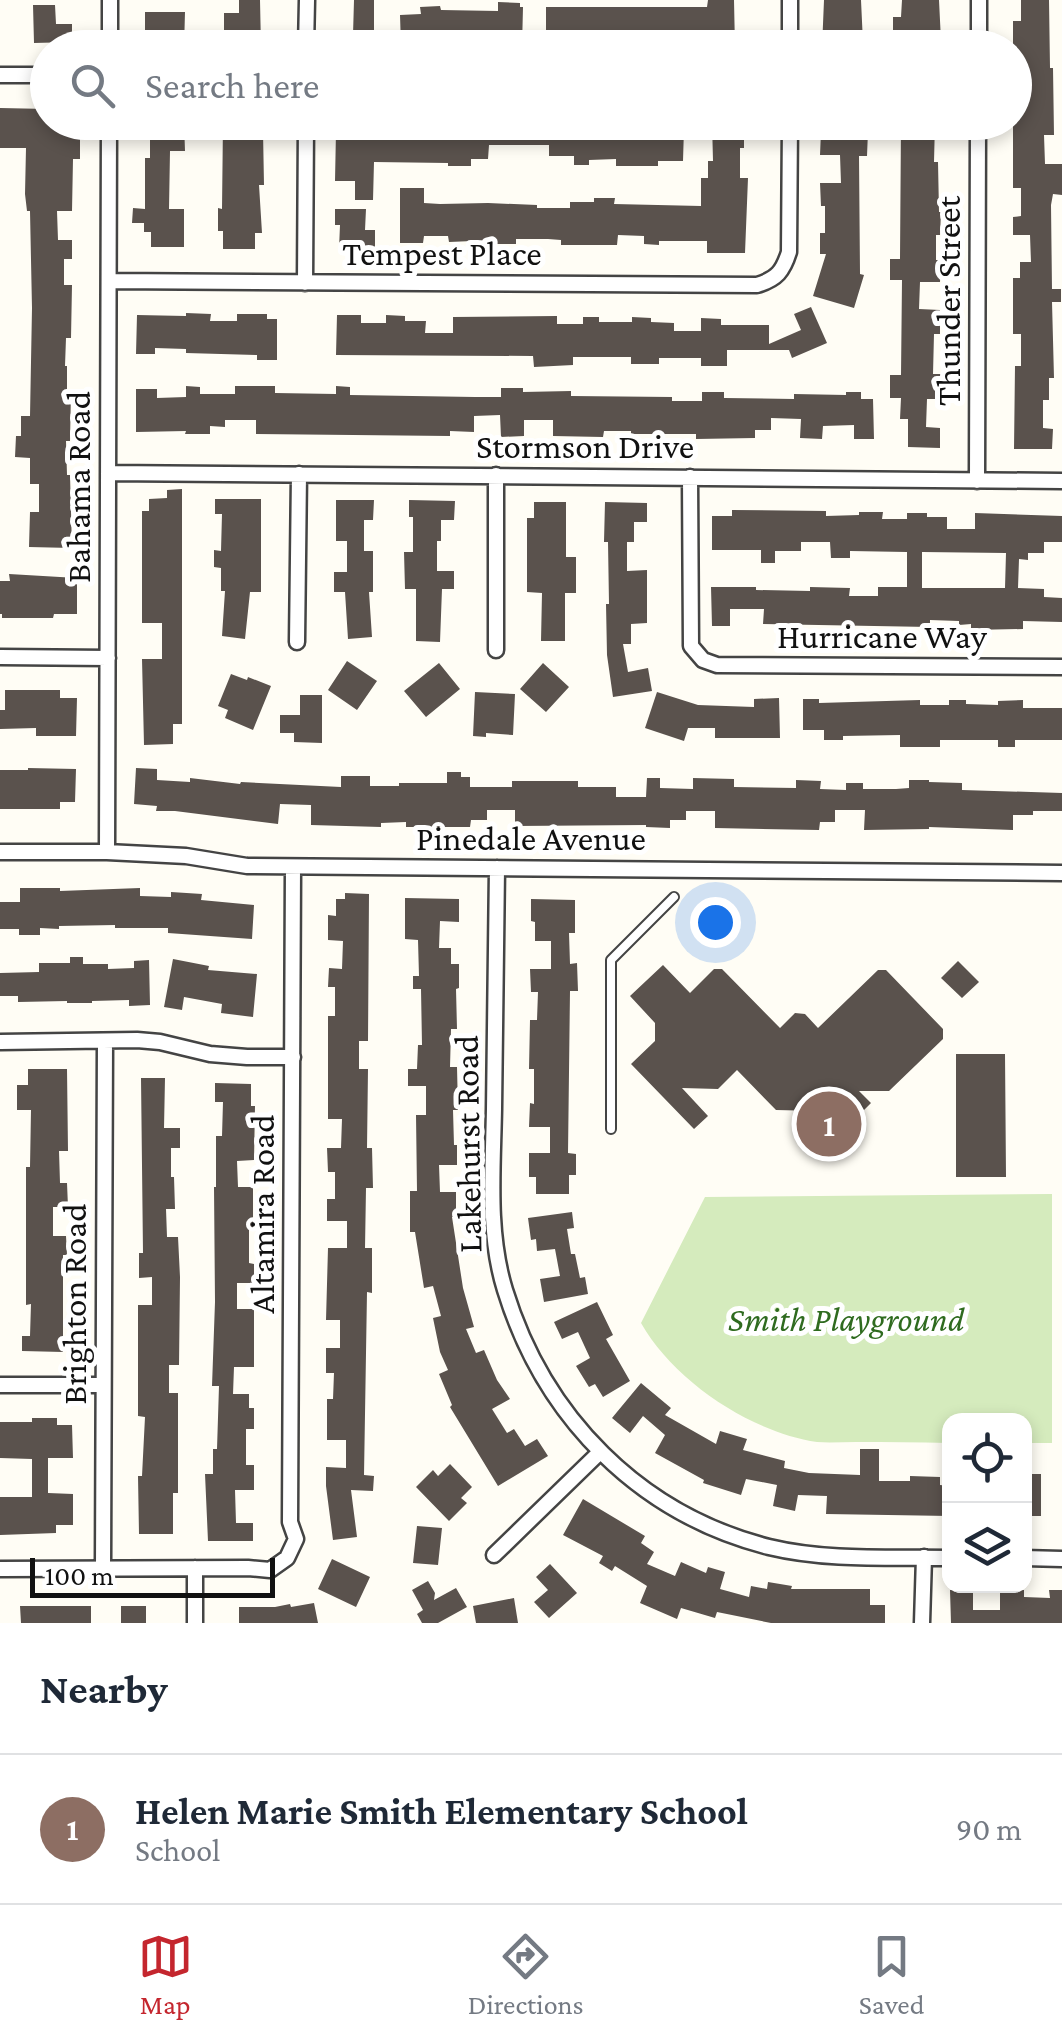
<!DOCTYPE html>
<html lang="en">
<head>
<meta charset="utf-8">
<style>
  :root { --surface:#fff; --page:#f2f2f3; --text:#1f2937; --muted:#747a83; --line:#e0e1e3; --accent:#c4262e }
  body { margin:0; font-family:"Crimson Pro",serif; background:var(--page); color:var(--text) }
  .controls { position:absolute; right:30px; bottom:30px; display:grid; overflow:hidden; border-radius:20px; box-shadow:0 5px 15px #0003 }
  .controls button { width:90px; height:90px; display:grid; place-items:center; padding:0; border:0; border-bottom:2px solid var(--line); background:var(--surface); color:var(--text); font:50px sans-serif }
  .scale { position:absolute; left:30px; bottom:25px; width:245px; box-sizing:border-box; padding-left:10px; border:5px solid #111; border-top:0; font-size:28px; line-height:35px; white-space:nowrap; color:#111; -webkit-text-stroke:8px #fff; paint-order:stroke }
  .you { position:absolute; left:715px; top:922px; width:35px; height:35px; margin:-25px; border:8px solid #fff; border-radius:50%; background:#1a73e8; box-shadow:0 0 0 15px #1a73e833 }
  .badge { display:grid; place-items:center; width:65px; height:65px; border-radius:50%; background:var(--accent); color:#fff; font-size:32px; font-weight:700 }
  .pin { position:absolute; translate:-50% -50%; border:5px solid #fff; box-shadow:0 2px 10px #0006 }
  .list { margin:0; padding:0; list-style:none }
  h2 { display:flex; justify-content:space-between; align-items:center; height:130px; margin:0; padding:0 40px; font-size:42px }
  h2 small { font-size:32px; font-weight:400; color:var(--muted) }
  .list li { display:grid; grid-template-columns:65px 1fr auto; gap:30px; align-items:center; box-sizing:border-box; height:150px; padding:0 40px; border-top:2px solid var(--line) }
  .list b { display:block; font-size:38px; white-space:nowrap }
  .list p { margin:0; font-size:32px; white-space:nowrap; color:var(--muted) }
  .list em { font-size:32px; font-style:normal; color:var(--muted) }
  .icon { flex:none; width:55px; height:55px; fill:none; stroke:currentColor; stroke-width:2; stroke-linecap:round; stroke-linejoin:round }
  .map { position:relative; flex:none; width:1062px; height:1623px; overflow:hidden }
  .search { position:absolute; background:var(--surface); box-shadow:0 5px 15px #0003; left:30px; right:30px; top:30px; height:110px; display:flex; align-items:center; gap:25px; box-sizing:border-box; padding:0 35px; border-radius:55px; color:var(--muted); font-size:38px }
  .sheet { height:280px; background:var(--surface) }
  nav { display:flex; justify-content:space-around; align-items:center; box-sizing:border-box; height:140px; border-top:2px solid var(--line); background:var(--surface); font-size:28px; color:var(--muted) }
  nav a { display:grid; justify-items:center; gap:5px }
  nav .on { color:var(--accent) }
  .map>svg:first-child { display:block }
  .green { fill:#d5ebbd }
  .building { fill:#5a524d; fill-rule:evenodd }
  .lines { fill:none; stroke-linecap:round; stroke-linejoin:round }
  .lane-casing { stroke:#444; stroke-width:12 }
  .street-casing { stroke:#444; stroke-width:19 }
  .lane { stroke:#fff; stroke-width:8 }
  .street { stroke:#fff; stroke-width:14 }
  .labels { text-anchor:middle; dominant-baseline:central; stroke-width:10; stroke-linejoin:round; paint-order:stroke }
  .street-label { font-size:35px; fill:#111; stroke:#fff }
  .park-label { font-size:35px; font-style:italic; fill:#2f6b1f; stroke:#fff }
</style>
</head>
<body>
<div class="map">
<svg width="1062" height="1623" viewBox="0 0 1062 1623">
  <rect width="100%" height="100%" fill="#fffdf5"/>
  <!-- green -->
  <path class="green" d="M1052 1194V1443H1025L1024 1420H950L949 1443C918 1442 887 1442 856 1442 843 1442 829 1443 817 1442 750 1432 674 1381 641 1323L705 1197Z"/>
  <!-- building -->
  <path class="building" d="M239 0H260L261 48H224V13H239Z
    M354 0H374V36H385V48H336L337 35H353Z
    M708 0H734L735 48 643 46V43H615V47L546 45V7H707Z
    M824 0H861L863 43 856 42V48H822Z
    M902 0H939L941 41H933V48H893V17H901Z
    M1021 0H1049L1050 68H1053L1054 135H1044L1045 164H1062V195L1053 194 1051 205 1052 289H1061V302H1052L1054 378H1049V400H1043V428L1053 429 1052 449H1014L1015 366H1021V334H1013V278H1020V262H1031L1030 235H1013V217L1021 216V188H1013V21H1021Z
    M498 2 520 3V7H523L522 47 451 45 401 46 400 15 421 14 420 7 440 6 441 10 498 11Z
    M33 5H55L56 24H72V42L34 43Z
    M145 12H185L184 48H153V35L145 34Z
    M0 108 48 109V122H80V159H73L72 211H57L58 240H72V259H64V285H72L71 338H66L65 366H67V390H71L70 441H66L67 475H70L72 548 29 547 30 512H39V484H30V458L15 457 16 436H21V416H30L32 308 30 211H27L25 194 26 148H0Z
    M150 122H184L185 151H170L169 209H184V247H151V232H144V223H132L133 208 145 209V158H150Z
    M223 122H250V131H263L264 185H259L262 233H255V249H223V231H218V208L222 209Z
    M341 122H376L375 138 407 139V122L498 125V122H582L583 138 614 137V122H668V128H684L683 161H658V166H616V159L589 160V165H574V156H549V145H489L488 159H471V166H448V163L374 162 373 200H355V181H335L336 131H341Z
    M712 122H750V135L744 136V148H740V178H748L745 253H707V241H659V245L644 244V236L618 235 617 245H561V240L548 239H516V244H496V240L449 242 448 236H424L423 243H400V188H424V203L440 204 488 203 537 205V208H570V202H594V198H615L614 204 701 206V178H708V161H713Z
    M828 122H860V131H868L867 156H859L860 274 864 275 854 308 813 296 826 254H820V233H825V206H821L820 183H841L840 155H820L821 131H828Z
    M901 122H935L934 162H938L939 212H941L940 235H936V260H941L940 282H920L919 309 940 310V334H934L933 374H941V399H927L926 427 940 428V448L908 447V419H900L901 398H890V375H901L902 280H890V259H900Z
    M335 209H366L365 230H375V250L339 249 340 225H335Z
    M811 307 827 343 792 358 789 350H727V366H701V358H659V364H631V357H573V365L534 367 533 356 336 355 337 315H361V323H386V315L405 316V321H426L425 333H453V317L557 316V324H583V317H599V322H632V317L651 318V322L674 323V331H701V318L721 319V325H769V344L801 330 794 314Z
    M186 313 211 314 210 321H237V314H267V319H277V360H257V355L186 353V349L155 348V354H136L137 315 186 316Z
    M186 386 200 387V394H235V386H275V393L336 394V386L350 387V395L475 397H501V388H523V392L571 391V396L672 397V401H702V392H724V398L794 399V394L846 395V392H861V399H873L874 439H854V425L823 426 822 439 800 438 801 419 771 418V430H755V438L696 439V434H631V431H604L603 437 553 436V420H524V436L501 437 500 415 474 416V432L450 431V436L256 434V420H225V427L210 426V434H185L186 431 136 432V389H157V398L186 397Z
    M182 489V724H173V744L144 745 142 659H162V623H142V511H149V499L167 498V490Z
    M215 499H261V592H250L245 639 222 636 225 591H221V568L214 567V550L221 551 222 514H215Z
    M336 500H374L373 520H364V551H373V592H369L372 637 348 639 345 592H334V572H347V541H336Z
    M409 500 455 501 454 520H441V541H437V571H454V589H442L440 642 416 641V589H405L404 552H413V517H409Z
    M534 502H566V557H576V593H565V641H541L542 593 527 592V518H534Z
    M605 502 647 503V522H634V542H627V571L647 570V623L631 624V644H623L628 672 648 668 652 691 613 697 607 655 606 604H609L608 542H604Z
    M732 510 826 511V516L859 515V512H883L882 519H907V513H927V517H947V529H975V513L1062 516V542H1044V553H1028V560L1019 559 1018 588 1044 589V597L1062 598V622L1023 621V629L971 630V624L959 625V621L930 620V627L763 624 764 609H730V626H712L711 587H756V590L810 591V587L850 588 849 596H878V587H907V552L850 551V558H831L830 542H801V551H775V563H761V550H712V516H732ZM922 552 1006 553 1005 588H922Z
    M9 574 77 578V614H54L53 618H2V614H0V581H10Z
    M347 661 377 681 357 710 328 690Z
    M439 663 460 689 426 717 404 691Z
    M543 663 569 687 546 712 520 689Z
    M231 674 247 680 248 677 271 686 253 730 225 718 228 710 218 706Z
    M5 690H60V698H77L76 736H36V728L0 729V710H5Z
    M475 692 515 694 513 735 486 733V737L473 736Z
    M657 692 698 705 754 707V699L779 698 780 738H715V728H688L684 741 645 728Z
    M300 695H322V743L294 742V733H280V715H300Z
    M803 699H819V703L920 700V705H949V700H966V704L998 705V701L1023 700V708H1062V740H1015V747H998V740H940V747H900V735L843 736V740H824V730H803Z
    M28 768 76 769 75 802H60V809H0V770H28Z
    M136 768 157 769V780L190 782V778L240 784 241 782 341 787V776H370V786H399V783H447V772H461V777H470V787H512V781H578V787H616V797H646L647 778H660V788L693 789V778L734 779V787L796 788V780L821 781 820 789 846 790V783H863V789H896L909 788V780H929V782L962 783V790L1062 793V811H1033V815H1013V830L929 827V829L864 830 865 810H835V822H820L819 830 715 828V811H686V820H670V828L646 827V825L515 826V810H487V820H471L470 827H406V822L381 823V827L311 825V805L280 804 278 824 175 811H156L157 806 134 804Z
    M20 888H60V891L140 888V896L171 897V892L202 894 201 900 254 905 252 939 168 933V928H115V925L59 926V929L40 928V935H19V929H0V902H20Z
    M345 893 369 894 368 1041H359V1069H368L367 1148H372L373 1188H366L365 1248H372V1293L367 1292 364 1475 374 1476 373 1491 351 1490 357 1537 333 1540 326 1486V1467L346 1468V1440H327V1399H333L334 1373H326V1348H340V1320H326L328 1248H347V1221H327V1199H335V1172H328L327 1148H341L342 1119H328V1016H335V987H328L329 968 342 969 343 941 328 940V915L336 916V899H345Z
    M405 898 459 899V922L440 921 439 948H451V964H459V988L456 989 457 1029H451L450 1067H457L458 1110H453L454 1145H457V1165H439L440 1192H456V1217H452L463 1288 474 1327 466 1329 476 1353 484 1350 497 1380 510 1399 492 1409 507 1433 514 1429 525 1446 537 1439 548 1456 498 1486 450 1407 452 1405 439 1374 448 1370 440 1352 433 1318 441 1316 433 1286 424 1288 415 1232H410V1191H417L416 1115H426V1086H408V1069H417L418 1045H422L421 989H413V976H419L418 940 405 939Z
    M531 899 575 900V933H569L570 964 577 963 578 991H570L568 1153 576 1154V1175H569V1194H536V1177H529V1153H550V1127H529L530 1103 534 1104V1069H529L530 1020H537L538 992H531L530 969H551V941H535V922L531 921Z
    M70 957H83V964H108V969L134 968V961L149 960 150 1005 129 1006V1000L92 1001V1003H67V1001L18 1002V996H0V973L39 972V963H70Z
    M173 959 209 966 208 970 257 974 253 1017 221 1013 222 1004 184 997 182 1010 164 1007Z
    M958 961 979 982 962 998 941 978Z
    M663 965 690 993 714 969H722L780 1028 795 1013 805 1014 818 1028 878 970H886L943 1029V1039L889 1091H859L871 1103 861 1113 840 1091 819 1111 776 1110 737 1070 718 1089 682 1088 708 1116 694 1129 631 1064 655 1041V1023L630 996Z
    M956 1054H1005L1006 1177H956Z
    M28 1069H67L68 1151H59L60 1183H67L68 1207H53V1236H66L67 1255H63V1352L22 1351V1336H30L31 1304 26 1305V1167H30L31 1110H17V1085H28Z
    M141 1078H165L164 1128H180V1148H171V1177H174L175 1209H166L167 1237H178L180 1277 179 1365H169V1393H178V1493H173V1534H139L138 1476H142L145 1417 138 1416V1305H152V1277L139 1278V1253H143Z
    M215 1083 251 1084V1106H255L254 1160 237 1161 238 1187H253V1228H249V1263L254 1264V1283H237V1309H254V1367H234L233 1394H249V1408H254V1429H246V1465H254V1490H235L236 1523H253V1541H208L205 1474H213V1449H217L219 1386H212L215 1302 214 1187H216V1136H222L223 1102H215Z
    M572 1212 574 1228 567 1229 571 1254H575L580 1278 585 1277 588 1294 544 1302 540 1279 560 1276 555 1249 537 1251 536 1239 531 1240 528 1218Z
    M597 1302 613 1335 606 1339 630 1381 603 1397 595 1384 589 1387 576 1366 590 1358 578 1332 562 1339 554 1322Z
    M641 1383 671 1408 665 1415 716 1444 720 1431 747 1439 743 1450 785 1461 784 1468 809 1473 860 1475V1449H879V1481H910V1476L940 1477V1485L950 1486V1516L826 1514 827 1496 798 1495 795 1511 773 1506 777 1485 746 1479 741 1495 703 1483 704 1480 655 1453 665 1435 643 1416 630 1433 612 1418Z
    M32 1418H57V1425H72L73 1458H48V1493L73 1494V1525H56V1533L0 1535V1497H32V1459L0 1458V1422H32Z
    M450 1464 472 1487 461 1498 467 1503 449 1521 416 1487 433 1470 438 1476Z
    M1024 1474H1041V1516H1024Z
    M583 1499 645 1536 641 1543 654 1552 647 1564 675 1576 681 1562 706 1573 708 1567 725 1572 720 1589 749 1597 751 1586 767 1589 768 1582 792 1586 791 1589H870V1605H885V1623H771L717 1612 715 1618 681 1608 677 1619 640 1603 647 1586 615 1566 612 1571 599 1563 603 1556 563 1535Z
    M417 1526 442 1528 438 1565 413 1563Z
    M332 1559 370 1577 356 1607 318 1589Z
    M550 1564 577 1593 549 1618 534 1602 548 1590 536 1577Z
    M428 1581 435 1593 434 1600 456 1588 467 1607 438 1623H422L417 1614 423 1610 412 1590Z
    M973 1589V1610H1000V1589L1024 1590V1597L1050 1598 1049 1590H1062V1623H951L950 1590Z
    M514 1598 518 1623H476L473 1606Z
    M314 1603 318 1623H239V1607H275L290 1604 291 1607Z
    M20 1606H91V1623H21Z
    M121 1606H146V1623H121Z"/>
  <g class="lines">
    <defs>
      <path id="lane" d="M611 1129V960L674 897"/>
      <path id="street" d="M110 48V0
        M306 48 307 0
        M790 48V0
        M979 48V0
        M0 75H48
        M109 281 757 285C777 279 783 271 789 252L790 122
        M305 283 306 122
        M108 473 1062 481
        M496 475V650
        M690 477 691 646 703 660 717 665 1062 667
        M977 481 978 122
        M297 642 299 474
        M0 657 108 658
        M0 852H107L186 856 247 866 1062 873
        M107 852 109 122
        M497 868C496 948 495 1029 494 1109 493 1169 487 1232 505 1290 544 1417 639 1514 769 1547 827 1561 890 1557 950 1558
        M0 1042 137 1040 160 1042 210 1054 247 1057H293
        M0 1385H103
        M494 1555 600 1452
        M1024 1558 1062 1559
        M103 1568 105 1041
        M0 1569 248 1568 270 1570 287 1558 296 1539 290 1522 293 867
        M195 1623V1568
        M922 1623 924 1557"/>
    </defs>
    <!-- lane casing -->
    <use href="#lane" class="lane-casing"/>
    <!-- street casing -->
    <use href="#street" class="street-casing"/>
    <!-- lane -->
    <use href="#lane" class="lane"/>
    <!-- street -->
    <use href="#street" class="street"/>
  </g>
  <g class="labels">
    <!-- street labels -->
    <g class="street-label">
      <text x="442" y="253">Tempest Place</text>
      <text transform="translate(948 301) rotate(-90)">Thunder Street</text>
      <text x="585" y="446">Stormson Drive</text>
      <text transform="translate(78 487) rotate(-90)">Bahama Road</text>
      <text x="882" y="636">Hurricane Way</text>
      <text x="531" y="838">Pinedale Avenue</text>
      <text transform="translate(468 1144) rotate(-91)">Lakehurst Road</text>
      <text transform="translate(262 1214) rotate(-90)">Altamira Road</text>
      <text transform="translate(74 1304) rotate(-90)">Brighton Road</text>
    </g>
    <!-- park labels -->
    <g class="park-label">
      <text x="846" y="1319">Smith Playground</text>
    </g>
  </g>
</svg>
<div class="controls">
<button><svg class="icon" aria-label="locate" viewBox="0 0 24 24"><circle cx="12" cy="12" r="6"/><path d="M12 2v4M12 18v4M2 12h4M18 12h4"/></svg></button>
<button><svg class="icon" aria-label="layers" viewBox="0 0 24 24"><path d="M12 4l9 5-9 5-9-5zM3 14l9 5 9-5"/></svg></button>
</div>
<div class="scale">100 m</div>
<div class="you"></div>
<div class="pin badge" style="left:829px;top:1124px;background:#8d6e63">1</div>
<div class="search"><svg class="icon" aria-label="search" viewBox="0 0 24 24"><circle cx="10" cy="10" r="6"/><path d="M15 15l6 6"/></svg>Search here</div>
</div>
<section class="sheet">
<h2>Nearby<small></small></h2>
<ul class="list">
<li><span class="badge" style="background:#8d6e63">1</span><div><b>Helen Marie Smith Elementary School</b><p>School</p></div><em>90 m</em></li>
</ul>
</section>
<nav>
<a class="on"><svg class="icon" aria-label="map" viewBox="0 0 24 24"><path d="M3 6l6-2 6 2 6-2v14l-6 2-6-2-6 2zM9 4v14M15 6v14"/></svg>Map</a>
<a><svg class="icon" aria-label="directions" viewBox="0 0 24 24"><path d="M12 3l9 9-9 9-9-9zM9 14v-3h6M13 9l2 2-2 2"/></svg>Directions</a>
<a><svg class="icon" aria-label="saved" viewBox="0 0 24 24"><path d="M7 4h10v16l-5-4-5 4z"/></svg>Saved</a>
</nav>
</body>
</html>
